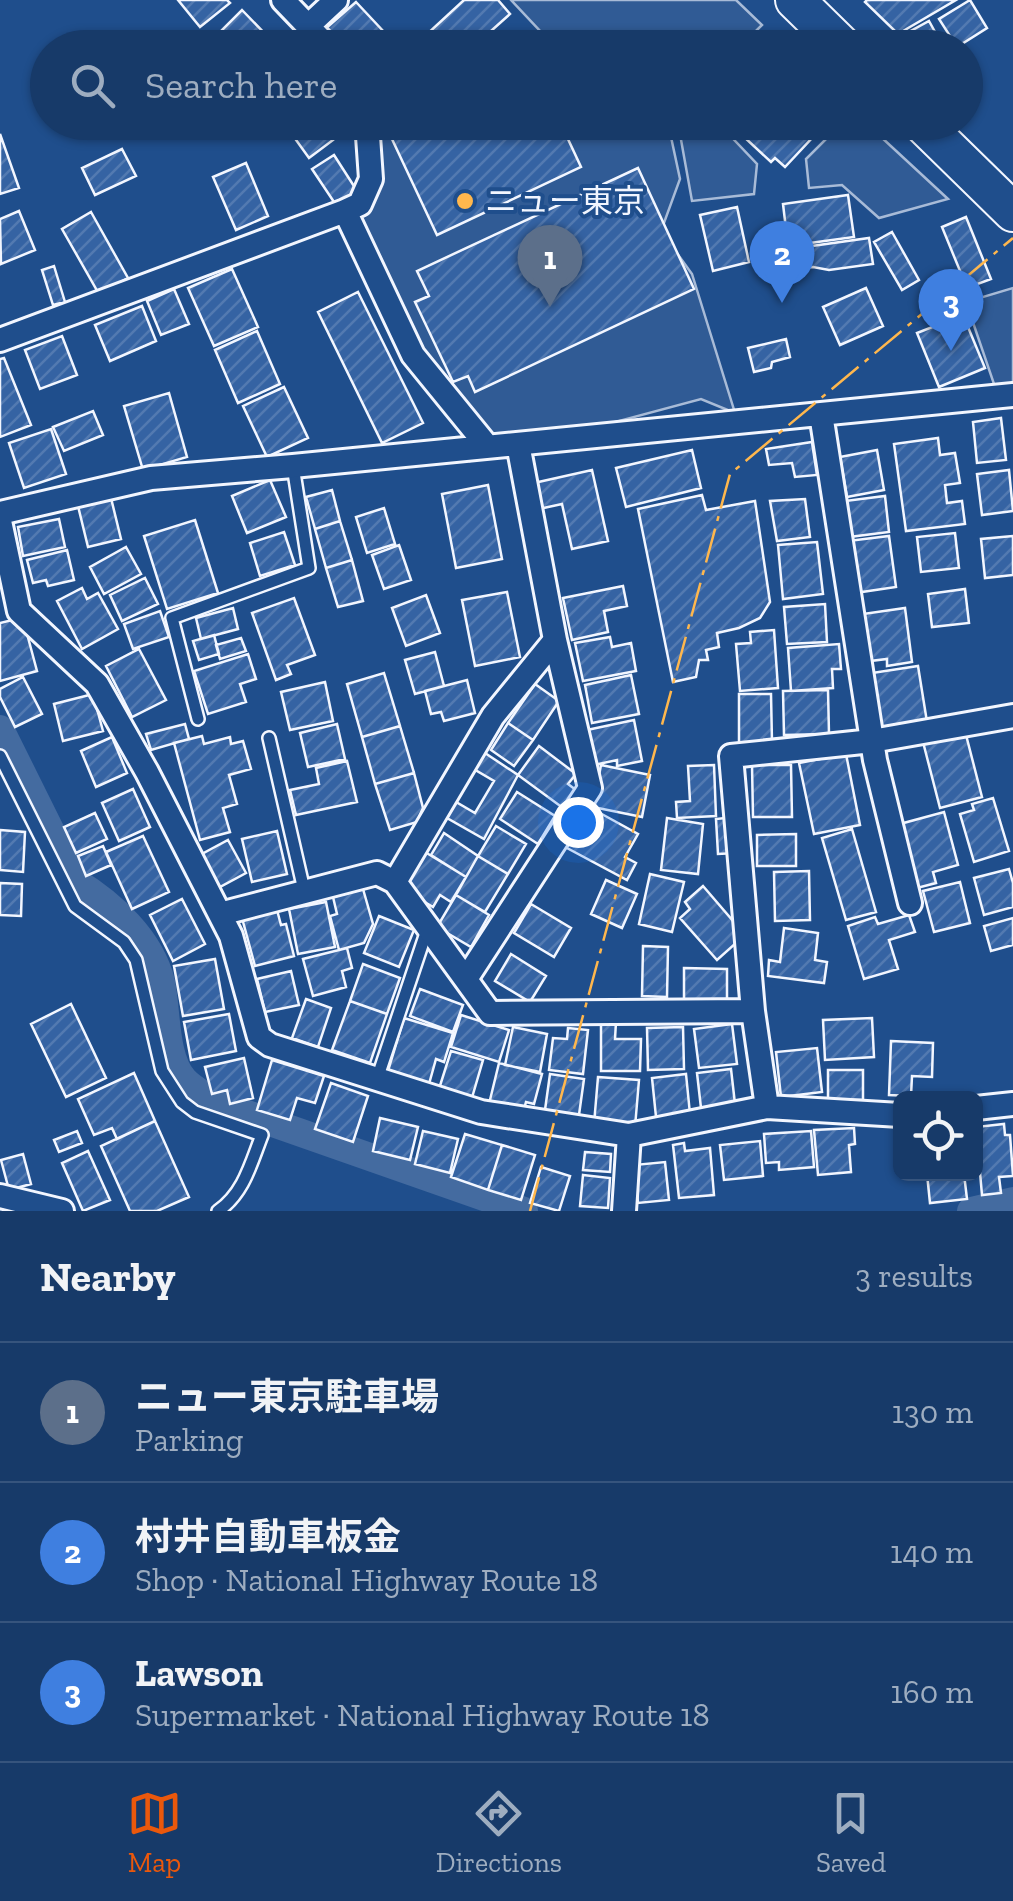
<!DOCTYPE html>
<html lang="en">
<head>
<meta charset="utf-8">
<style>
  :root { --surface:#173a69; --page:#20416f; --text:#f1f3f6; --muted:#9eadc0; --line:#36547d; --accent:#ea580c }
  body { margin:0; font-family:"Zilla Slab","Noto Sans JP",serif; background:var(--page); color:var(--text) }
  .controls { position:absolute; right:30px; bottom:30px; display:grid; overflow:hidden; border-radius:15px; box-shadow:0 2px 8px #0004 }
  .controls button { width:90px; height:90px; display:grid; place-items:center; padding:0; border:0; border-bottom:2px solid var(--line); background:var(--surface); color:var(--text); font:50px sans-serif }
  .you { position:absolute; left:578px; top:822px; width:35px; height:35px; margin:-25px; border:8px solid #fff; border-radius:50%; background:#1a73e8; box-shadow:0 0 0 15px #1a73e833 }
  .badge { display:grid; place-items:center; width:65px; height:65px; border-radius:50%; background:var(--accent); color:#fff; font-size:32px; font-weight:700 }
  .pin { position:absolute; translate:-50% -82px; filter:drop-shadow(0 2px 5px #0008) }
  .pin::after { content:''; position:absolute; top:52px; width:35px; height:30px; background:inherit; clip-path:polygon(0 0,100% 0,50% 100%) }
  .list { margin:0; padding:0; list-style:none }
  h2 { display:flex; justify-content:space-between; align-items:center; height:130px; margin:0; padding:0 40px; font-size:42px }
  h2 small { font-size:32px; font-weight:400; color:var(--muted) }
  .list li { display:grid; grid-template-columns:65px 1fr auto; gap:30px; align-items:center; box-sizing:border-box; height:140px; padding:0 40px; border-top:2px solid var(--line) }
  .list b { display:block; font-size:38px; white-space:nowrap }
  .list p { margin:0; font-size:32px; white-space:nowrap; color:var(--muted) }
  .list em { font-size:32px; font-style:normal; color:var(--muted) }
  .icon { flex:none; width:55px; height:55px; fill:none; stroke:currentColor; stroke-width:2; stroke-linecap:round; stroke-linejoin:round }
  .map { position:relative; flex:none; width:1013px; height:1211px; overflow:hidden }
  .search { position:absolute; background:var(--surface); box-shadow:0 2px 8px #0004; left:30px; right:30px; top:30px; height:110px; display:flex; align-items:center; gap:25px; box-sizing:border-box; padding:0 35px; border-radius:55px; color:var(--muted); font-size:38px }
  .sheet { height:550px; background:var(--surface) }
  nav { display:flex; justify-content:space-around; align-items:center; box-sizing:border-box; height:140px; border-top:2px solid var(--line); background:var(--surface); font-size:28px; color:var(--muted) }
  nav a { display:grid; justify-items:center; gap:5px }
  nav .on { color:var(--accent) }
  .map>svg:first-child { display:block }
  .built { fill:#305b95; stroke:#a8bbd7; stroke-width:2.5 }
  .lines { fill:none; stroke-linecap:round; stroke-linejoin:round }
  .canal { stroke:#446ba0; stroke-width:28 }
  .building { fill:url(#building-hatch); stroke:#f2f6ff; stroke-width:2.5 }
  .service-casing { stroke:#f2f6ff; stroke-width:16 }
  .minor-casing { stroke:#f2f6ff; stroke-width:28 }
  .trunk-casing { stroke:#f2f6ff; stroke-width:42 }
  .service { stroke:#1f4e8c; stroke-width:11 }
  .minor { stroke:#1f4e8c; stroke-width:22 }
  .trunk { stroke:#1f4e8c; stroke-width:38 }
  .power { stroke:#ffb74d; stroke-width:2.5; stroke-dasharray:35 8 5 8; stroke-linecap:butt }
  .poi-dot { fill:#ffb74d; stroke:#1f4e8c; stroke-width:4 }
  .labels { text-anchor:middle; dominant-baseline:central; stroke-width:8; stroke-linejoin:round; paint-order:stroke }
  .poi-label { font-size:32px; fill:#f2f6ff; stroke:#1f4e8c; text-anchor:start }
</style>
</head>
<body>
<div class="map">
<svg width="1013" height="1211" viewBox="0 0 1013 1211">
  <defs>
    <pattern id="building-hatch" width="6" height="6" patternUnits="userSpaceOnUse" patternTransform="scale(2.5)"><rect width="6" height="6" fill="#3563a3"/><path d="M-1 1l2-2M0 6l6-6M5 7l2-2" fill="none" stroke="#537ab1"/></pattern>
  </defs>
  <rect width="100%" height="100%" fill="#1f4e8c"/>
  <!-- built -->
  <path class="built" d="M511 0H736L762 25 740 47H508L540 31Z
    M372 123H668L680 179 661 231 692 274 735 413 701 399 470 461 451 391 414 340 358 224 375 183Z
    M678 123H718L757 164 754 194 692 201Z
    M842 123H866L948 199 879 218 842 185 809 188 806 159Z
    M1013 288V385L995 387 966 302Z"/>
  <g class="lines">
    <!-- canal -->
    <path class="canal" d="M0 729 76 882C112 904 151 940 161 982 167 1010 164 1058 184 1080 192 1089 206 1096 216 1103L524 1211
      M971 1211 1013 1201"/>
  </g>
  <!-- building -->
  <path class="building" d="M178 0H227L230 3 200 27Z
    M464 0H498L510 14 472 48H412Z
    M867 0H956L898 34 865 2Z
    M970 0 987 28 957 47 939 19Z
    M356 2 399 48H339L324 30Z
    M242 10 272 41 266 48H227L216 36Z
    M929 21 940 41 928 48H904L898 38Z
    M291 122H321L333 140 309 158 286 126Z
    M384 122H560L581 167 437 235Z
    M728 122H810L803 130 812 138 785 167 775 158 771 162Z
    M0 134 19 188 0 194Z
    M122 149 136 176 95 195 82 168Z
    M334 155 359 194 338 208 312 169Z
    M246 163 268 216 236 230 213 177Z
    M638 168 694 289 475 392 468 376 453 382 415 302 429 296 417 271Z
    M848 195 854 237 788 246 783 204Z
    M737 207 749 262 713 271 700 215Z
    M19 211 35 250 1 264 0 219Z
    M91 212 128 278 99 294 62 229Z
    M966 217 991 279 967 288 942 227Z
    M892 232 919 280 902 290 874 242Z
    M869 238 873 264 829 270 813 267 765 274 762 253Z
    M54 266 65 302 53 305 42 270Z
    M232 269 258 327 214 346 188 288Z
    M866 288 883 326 840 345 823 307Z
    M174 289 189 324 161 335 147 301Z
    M358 292 423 423 382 443 318 312Z
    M142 306 156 341 110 361 95 325Z
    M963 315 985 368 939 387 917 333Z
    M257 331 280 384 238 403 215 350Z
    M62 336 77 375 40 389 25 350Z
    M786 339 790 357 772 362 771 368 754 372 748 348Z
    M4 358 31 425 0 437V359Z
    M284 387 308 438 267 457 243 406Z
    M169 393 187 457 143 470 124 406Z
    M93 411 103 435 64 451 53 427Z
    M1001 418 1006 460 977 463 973 422Z
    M51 429 66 474 24 488 9 443Z
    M938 438 940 455 955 453 960 483 945 485 947 503 962 501 965 524 906 531 894 444Z
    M812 442 817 475 795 477 792 463 769 465 766 449Z
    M692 450 701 488 626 507 616 468Z
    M877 450 884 490 847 497 840 457Z
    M592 470 608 541 572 549 562 504 539 509 534 483Z
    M1009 470 1013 511 982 515 977 474Z
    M270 480 286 517 247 533 232 496Z
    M488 485 502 559 456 568 442 494Z
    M332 490 340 521 315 529 306 497Z
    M702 495 706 510 755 501 770 602 760 618 739 628 717 633 719 647 706 650 708 660H699L696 677 673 682 638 509Z
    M885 496 889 532 849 537 845 501Z
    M111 498 121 539 88 547 78 506Z
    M805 499 810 537 777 541 770 501Z
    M384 508 395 544 367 553 356 517Z
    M59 519 65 547 23 556 18 527Z
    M195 520 218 593 167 609 144 536Z
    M340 521 352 560 326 568 315 529Z
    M284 532 295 565 260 576 250 543Z
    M955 533 959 568 921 572 917 537Z
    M889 536 896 587 855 593 848 541Z
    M1013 536V575L985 578 981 539Z
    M817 542 823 594 783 599 778 545Z
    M399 545 411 580 384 589 372 555Z
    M126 547 141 574 104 594 90 567Z
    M67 550 74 580 48 586 46 580 33 583 27 560Z
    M352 560 363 601 338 607 326 568Z
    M145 578 158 604 122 621 110 595Z
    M623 586 627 606 604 611 608 632 572 640 563 598Z
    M82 588 87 599 98 593 118 629 82 649 57 601Z
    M965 589 969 623 932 627 928 594Z
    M507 592 520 657 475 666 462 600Z
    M426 595 440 633 406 646 392 608Z
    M294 598 315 655 287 665 291 674 276 680 252 613Z
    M825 604 827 642 787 644 784 607Z
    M233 608 238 629 201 639 196 618Z
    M905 608 912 662 887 666V659L870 661 863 614Z
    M160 611 169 637 133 649 124 624Z
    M12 620 26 630 37 671 0 681V623Z
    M774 630 778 688 740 691 736 644 751 643 750 632Z
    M214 635 219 654 199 660 193 641Z
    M610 637 612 647 631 643 636 671 583 681 575 643Z
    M241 638 246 651 220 659 216 645Z
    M839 644 841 669H832L833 688 791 691 788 648Z
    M139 649 166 700 132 717 106 666Z
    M435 652 444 686 415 694 405 660Z
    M248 654 256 679 240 684 246 702 208 714 194 671Z
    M918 666 927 722 881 728 872 673Z
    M384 673 400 726 362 737 347 684Z
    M631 675 639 714 592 723 585 685Z
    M23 677 42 714 15 727 0 697V689Z
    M467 680 475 713 444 721 441 712 431 714 425 691Z
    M325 682 333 721 290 730 281 692Z
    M535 684 559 701 533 740 508 723Z
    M828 690 829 734 784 735 783 691Z
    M93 694 103 731 63 741 54 704Z
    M739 694H771L772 742 739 743Z
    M634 720 642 761 617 766V760L594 765 587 730Z
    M508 723 533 740 514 766 491 750Z
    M185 724 189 739 151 750 146 734Z
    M337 724 345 759 308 767 300 733Z
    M400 726 414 773 375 784 362 737Z
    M965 731 982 797 940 808 923 742Z
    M202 736 204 744 230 737 231 744 243 741 251 769 229 775 237 804 223 808 230 832 200 840 174 743Z
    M112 737 127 773 96 787 81 751Z
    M539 746 576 774 568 784 576 790 563 808 518 775Z
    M482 751 518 775 484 839 447 818 456 802 475 813 494 781 472 768Z
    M846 754 860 825 814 834 799 763Z
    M347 761 357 802 296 815 290 790 319 784 316 768Z
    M601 765 650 775 642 817 593 807Z
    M714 765 716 816 677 818 676 802 690 801 688 766Z
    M752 765H791L792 817H753Z
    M414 773 423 808 417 822 390 830 375 784Z
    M133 789 150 827 119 841 102 803Z
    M517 792 555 816 538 844 500 819Z
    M993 798 1009 851 974 862 960 814 974 810 972 804Z
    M589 807 638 834 625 857 636 863 627 880 567 848Z
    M944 812 958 865 933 872 936 883 917 888 900 824Z
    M95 813 107 839 76 853 64 827Z
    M734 817 736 853 718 854 716 819Z
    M667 818 703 824 698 874 661 870Z
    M496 826 526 844 508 874 478 856Z
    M852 829 876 912 846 920 822 838Z
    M0 830 25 832 23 872 0 870Z
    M277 831 287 874 252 882 242 839Z
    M444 833 478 856 466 877 431 855Z
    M796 834V866H757V835Z
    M143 836 169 892 132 909 106 852Z
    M228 840 246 873 218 888 200 855Z
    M103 846 111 865 86 876 78 856Z
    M425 852 466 877 451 902 440 895 433 907 403 889Z
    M478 856 508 874 485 912 456 895Z
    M1009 869 1013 883V907L984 915 974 878Z
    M809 871 810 920 775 921 774 872Z
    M650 874 684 882 672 932 639 924Z
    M606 880 637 894 622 928 591 914Z
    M960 882 970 923 934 932 923 891Z
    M0 883 22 884 21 916 0 915Z
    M703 886 745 935 717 960 680 918 690 909 685 902Z
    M363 889 373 924 364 943 339 950 330 916 337 914 333 897Z
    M456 895 489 915 471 947 437 927Z
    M182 899 205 944 173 961 150 915Z
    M326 902 335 947 298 954 289 909Z
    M531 904 571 928 554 957 514 933Z
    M277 910 281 925 286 924 294 956 255 966 242 918Z
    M909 915 915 932 889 940 898 969 864 979 848 926 875 917 878 924Z
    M379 916 414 930 399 967 364 953Z
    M1013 918V945L991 951 984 926Z
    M784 928 818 933 815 960 827 962 824 983 768 976 769 960 780 962Z
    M643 946 668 947 667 997 642 996Z
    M347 948 352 968 342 971 346 987 313 996 303 959Z
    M511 954 546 976 530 1002 495 981Z
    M215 959 224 1009 183 1016 174 966Z
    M363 964 400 978 387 1014 350 1001Z
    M684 968 727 969V1002L684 1001Z
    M291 971 299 1005 265 1012 257 979Z
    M420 989 463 1005 453 1032 410 1016Z
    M306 999 331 1008 318 1047 292 1038Z
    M350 1001 387 1014 370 1063 332 1050Z
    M71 1004 106 1078 66 1097 31 1024Z
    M229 1014 236 1051 191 1060 184 1022Z
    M461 1015 509 1030 499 1062 451 1047Z
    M404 1018 453 1033 444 1062 436 1059 429 1084 388 1071Z
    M872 1018 874 1057 825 1060 823 1020Z
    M601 1021 616 1022 615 1039H641L640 1071H601Z
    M732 1024 737 1064 699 1068 694 1029Z
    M513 1027 547 1034 540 1072 505 1065Z
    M683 1027 684 1069 648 1070 647 1028Z
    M568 1028 588 1030 583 1074 549 1070 553 1038 567 1039Z
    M891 1041 933 1043 932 1077 912 1076 911 1096 889 1095Z
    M817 1048 822 1092 781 1097 776 1052Z
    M451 1051 483 1060 471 1101 438 1092Z
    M244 1058 253 1098 230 1104 227 1090 212 1094 205 1067Z
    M272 1060 324 1076 315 1103 297 1098 290 1120 257 1110Z
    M499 1063 542 1074 534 1104 526 1102 523 1113 489 1104Z
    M731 1069 735 1104 701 1108 697 1073Z
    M828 1070H863V1100H828Z
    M134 1073 155 1121 117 1139 112 1128 94 1135 78 1099Z
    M550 1074 584 1079 578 1122 544 1117Z
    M686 1074 690 1114 656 1117 652 1078Z
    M598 1077 639 1080 635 1127 594 1124Z
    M331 1083 368 1096 353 1142 315 1129Z
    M380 1118 418 1127 410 1160 373 1151Z
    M155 1121 189 1197 157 1211H130L101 1146Z
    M1004 1124 1005 1135H1010L1013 1176 999 1177 1001 1193 982 1195 976 1127Z
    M854 1128 855 1144 849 1145 851 1172 818 1175 814 1130Z
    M77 1131 82 1143 59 1152 54 1140Z
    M423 1131 458 1139 450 1173 415 1164Z
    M811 1131 814 1167 779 1170V1162L766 1163 764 1134Z
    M465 1134 502 1145 488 1190 451 1177Z
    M760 1141 763 1176 724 1180 720 1145Z
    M684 1143 685 1151 710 1148 714 1195 679 1198 673 1145Z
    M502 1145 535 1155 521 1200 488 1190Z
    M88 1151 110 1200 83 1211 62 1163Z
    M585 1152 611 1154 610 1172 583 1170Z
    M23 1154 31 1184 9 1190 1 1160Z
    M665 1162 669 1200 638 1203 634 1165Z
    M541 1167 570 1176 559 1211 530 1203Z
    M927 1174H964L967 1199 930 1203Z
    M583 1175 610 1178 608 1208 580 1206Z"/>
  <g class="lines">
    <defs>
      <path id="service" d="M198 719 172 618 309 568 293 466
        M269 738 304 890
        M0 756 75 906 124 942 136 960 162 1071 182 1102 195 1112 262 1135C251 1163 244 1193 218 1211
        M377 1079 428 927"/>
      <path id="minor" d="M283 0 329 48
        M307 27 336 0
        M345 211 360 204 371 179 367 122
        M0 340 345 211 413 355 488 447
        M821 414 875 760 910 903
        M0 513 151 478 293 466 1013 395
        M0 521 19 611 97 684 147 772 231 936 259 1037 270 1045 481 1112 629 1135 767 1107 900 1115
        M395 882 493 716 555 640 518 444
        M220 914 377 873 395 882 490 1013 753 1011 767 1107
        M466 979 590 788 555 640
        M753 1011 731 756 872 741 1013 716
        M976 1108 1013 1104
        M0 1196 62 1211
        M624 1211 629 1135"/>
      <path id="trunk" d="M795 0 844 48
        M921 122 1013 212"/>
    </defs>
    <!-- service casing -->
    <use href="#service" class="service-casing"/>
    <!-- minor casing -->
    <use href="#minor" class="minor-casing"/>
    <!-- trunk casing -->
    <use href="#trunk" class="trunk-casing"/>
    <!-- service -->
    <use href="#service" class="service"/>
    <!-- minor -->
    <use href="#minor" class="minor"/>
    <!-- trunk -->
    <use href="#trunk" class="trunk"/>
    <!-- power -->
    <path class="power" d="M530 1211 730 474 1013 238"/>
  </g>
  <!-- markers -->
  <circle class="poi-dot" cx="465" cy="201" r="10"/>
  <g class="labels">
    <!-- poi labels -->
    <g class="poi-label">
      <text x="485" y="201">ニュー東京</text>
    </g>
  </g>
</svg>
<div class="controls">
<button><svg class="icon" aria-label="locate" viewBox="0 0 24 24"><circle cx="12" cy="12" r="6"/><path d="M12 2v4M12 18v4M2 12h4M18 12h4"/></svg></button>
</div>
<div class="you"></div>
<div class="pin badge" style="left:550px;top:307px;background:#5c6f8a">1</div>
<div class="pin badge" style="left:782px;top:303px;background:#3f7fe0">2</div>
<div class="pin badge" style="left:951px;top:351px;background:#3f7fe0">3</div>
<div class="search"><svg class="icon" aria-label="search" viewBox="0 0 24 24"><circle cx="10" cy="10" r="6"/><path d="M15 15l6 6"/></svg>Search here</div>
</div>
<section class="sheet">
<h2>Nearby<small>3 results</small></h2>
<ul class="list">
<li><span class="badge" style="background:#5c6f8a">1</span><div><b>ニュー東京駐車場</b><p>Parking</p></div><em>130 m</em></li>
<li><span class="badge" style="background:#3f7fe0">2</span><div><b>村井自動車板金</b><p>Shop · National Highway Route 18</p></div><em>140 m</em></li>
<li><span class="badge" style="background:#3f7fe0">3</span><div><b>Lawson</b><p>Supermarket · National Highway Route 18</p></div><em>160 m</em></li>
</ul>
</section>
<nav>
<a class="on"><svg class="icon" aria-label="map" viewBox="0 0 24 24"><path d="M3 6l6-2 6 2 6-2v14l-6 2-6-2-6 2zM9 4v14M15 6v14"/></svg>Map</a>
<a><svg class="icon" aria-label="directions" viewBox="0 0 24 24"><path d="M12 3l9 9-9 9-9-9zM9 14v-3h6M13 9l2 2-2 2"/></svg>Directions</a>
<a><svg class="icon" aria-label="saved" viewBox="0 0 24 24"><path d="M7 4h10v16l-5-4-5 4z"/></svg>Saved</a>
</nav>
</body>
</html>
